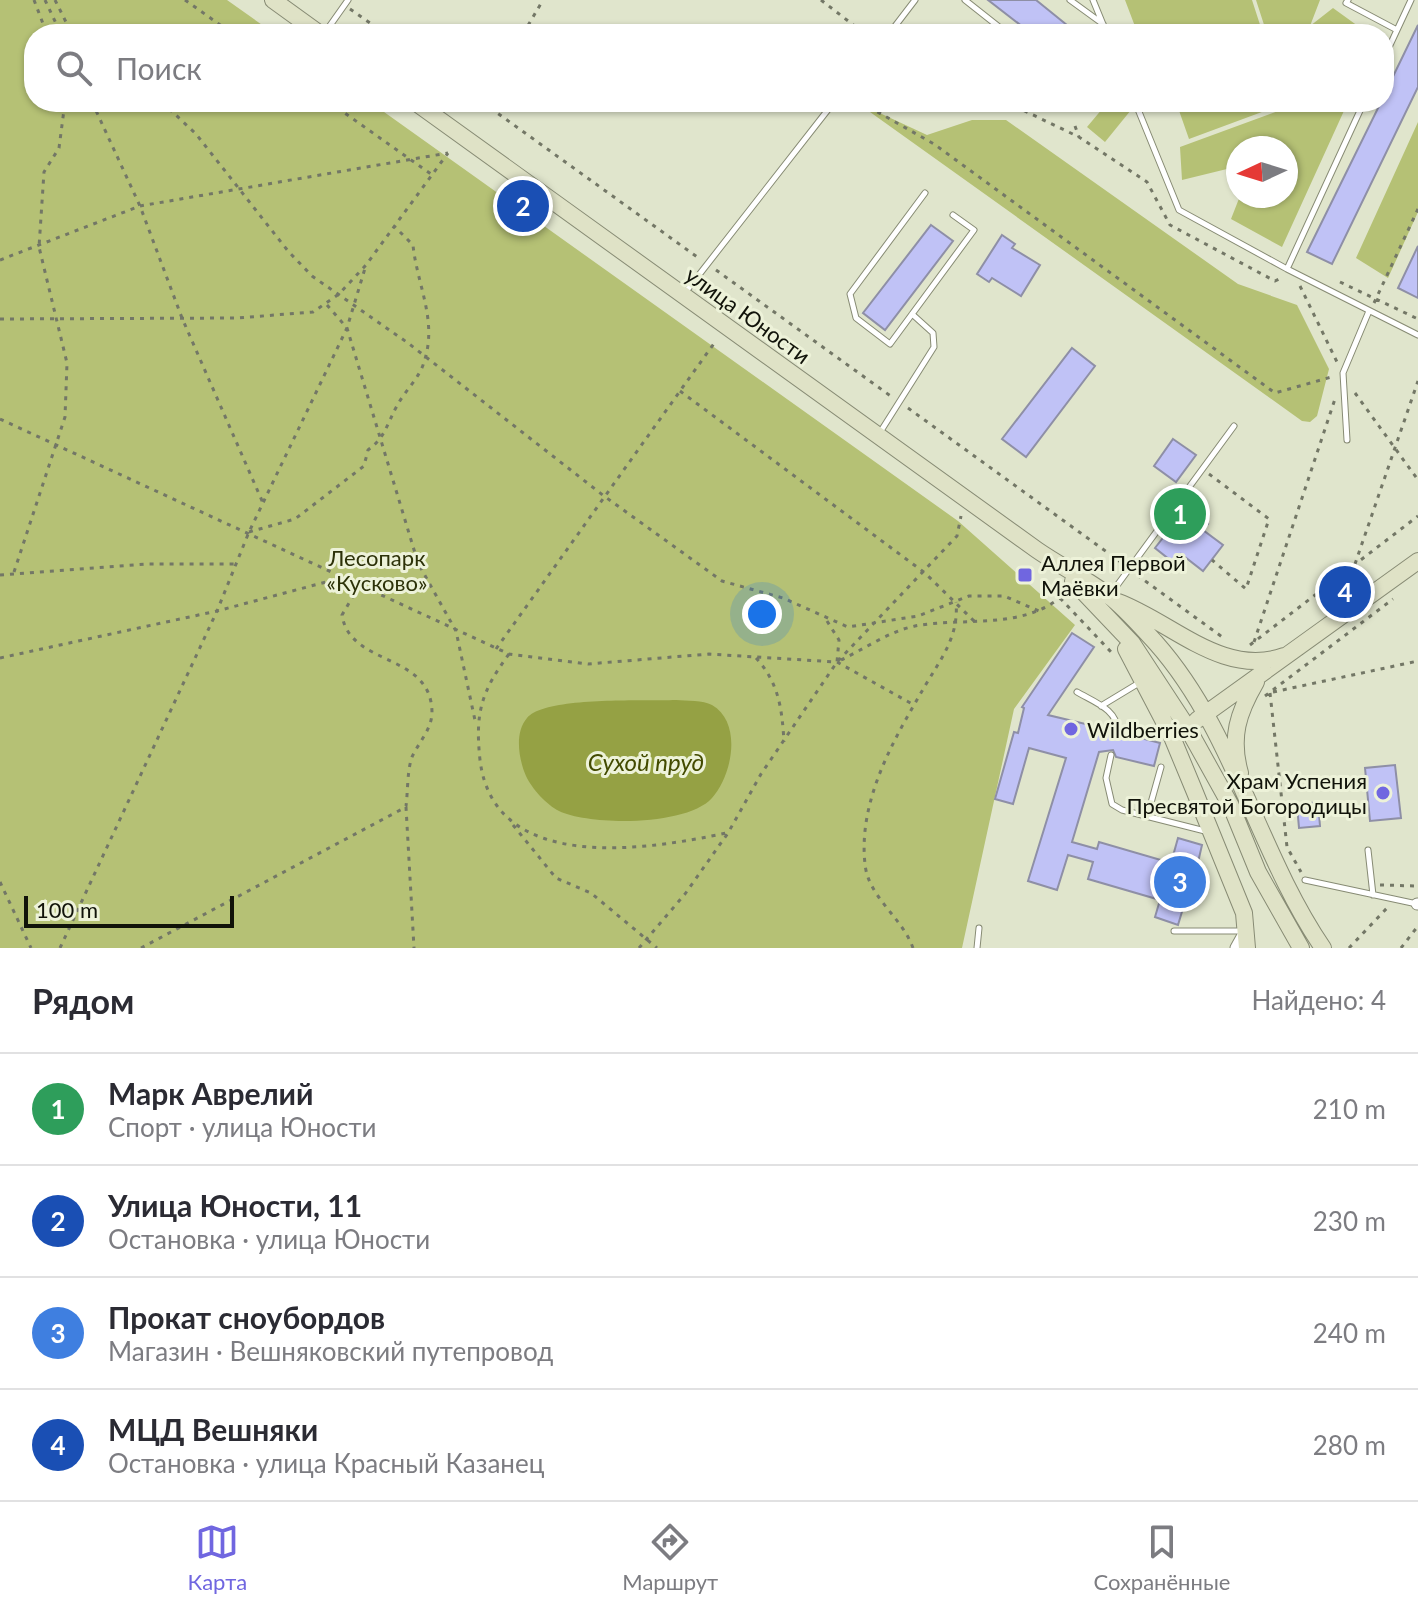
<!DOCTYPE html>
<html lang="ru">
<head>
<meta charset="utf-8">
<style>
  :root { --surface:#fff; --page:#f7f7f7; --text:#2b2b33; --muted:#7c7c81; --line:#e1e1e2; --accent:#7066e0 }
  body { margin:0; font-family:Lato,sans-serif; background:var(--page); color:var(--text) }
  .compass { position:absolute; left:1226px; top:136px; width:72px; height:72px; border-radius:50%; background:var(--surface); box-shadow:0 2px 6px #0004; rotate:266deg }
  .scale { position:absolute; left:24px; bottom:20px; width:210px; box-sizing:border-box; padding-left:8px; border:4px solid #11130a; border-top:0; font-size:22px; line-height:28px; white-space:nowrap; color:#11130a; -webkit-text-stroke:6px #edf2d9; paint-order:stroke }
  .you { position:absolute; left:762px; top:614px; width:28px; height:28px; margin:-20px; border:6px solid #fff; border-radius:50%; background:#1a73e8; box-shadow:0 0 0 12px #1a73e833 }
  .badge { display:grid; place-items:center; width:52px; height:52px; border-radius:50%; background:var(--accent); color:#fff; font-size:26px; font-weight:700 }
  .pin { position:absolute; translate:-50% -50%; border:4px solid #fff; box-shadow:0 2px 8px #0006 }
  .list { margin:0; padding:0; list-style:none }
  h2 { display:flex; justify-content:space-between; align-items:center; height:104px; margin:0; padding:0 32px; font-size:34px }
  h2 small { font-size:26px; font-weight:400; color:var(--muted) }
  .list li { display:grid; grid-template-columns:52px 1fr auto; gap:24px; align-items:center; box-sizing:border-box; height:112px; padding:0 32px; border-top:2px solid var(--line) }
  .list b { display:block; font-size:30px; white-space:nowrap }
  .list p { margin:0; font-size:26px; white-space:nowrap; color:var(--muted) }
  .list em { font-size:26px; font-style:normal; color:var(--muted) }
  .icon { flex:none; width:44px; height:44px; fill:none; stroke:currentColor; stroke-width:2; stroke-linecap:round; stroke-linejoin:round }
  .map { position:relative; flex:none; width:1418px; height:948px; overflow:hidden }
  .search { position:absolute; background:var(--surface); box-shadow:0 2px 6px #0004; left:24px; right:24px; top:24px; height:88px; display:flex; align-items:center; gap:20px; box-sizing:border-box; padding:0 28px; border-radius:32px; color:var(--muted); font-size:30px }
  .sheet { height:552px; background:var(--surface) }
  nav { display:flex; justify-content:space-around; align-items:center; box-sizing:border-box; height:112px; border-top:2px solid var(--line); background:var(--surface); font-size:22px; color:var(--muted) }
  nav a { display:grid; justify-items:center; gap:4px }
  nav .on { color:var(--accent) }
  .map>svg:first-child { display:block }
  .green { fill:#b5c175 }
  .water { fill:#95a144 }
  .building { fill:#c0c2f6; stroke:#8e8fa6; stroke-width:2 }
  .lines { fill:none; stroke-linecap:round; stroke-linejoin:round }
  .lane-casing { stroke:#878b74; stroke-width:7 }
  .street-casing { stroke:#878b74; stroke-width:13 }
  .secondary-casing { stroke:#878b74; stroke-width:18 }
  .path { stroke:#737766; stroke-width:3; stroke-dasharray:4 6; stroke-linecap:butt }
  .lane { stroke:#fff; stroke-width:5 }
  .street { stroke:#fff; stroke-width:11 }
  .secondary { stroke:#dfe2c6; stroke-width:16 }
  .poi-dot { fill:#7066e0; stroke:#edf2d9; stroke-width:3 }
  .labels { text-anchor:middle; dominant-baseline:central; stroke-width:6; stroke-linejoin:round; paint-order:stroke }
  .street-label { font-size:22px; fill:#11130a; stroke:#edf2d9 }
  .park-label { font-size:22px; fill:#2c3108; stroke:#edf2d9 }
  .poi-label { font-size:22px; fill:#11130a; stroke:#edf2d9; text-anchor:start }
  .water-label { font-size:24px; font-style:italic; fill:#434b00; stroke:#edf2d9 }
</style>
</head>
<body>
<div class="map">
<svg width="1418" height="948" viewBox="0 0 1418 948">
  <rect width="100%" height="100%" fill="#e0e5cc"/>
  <!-- green -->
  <path class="green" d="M0 0H227L275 34H34V102H370L958 521 1075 625 1014 709 962 948H0Z
    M1125 0H1252L1263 34H1152L1148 25 1136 29Z
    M1256 0H1320L1310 26 1333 8 1369 34H1267Z
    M856 102 927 135 972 120H1006L1238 284 1297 305 1329 369 1317 416 1310 422 1302 421Z
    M1108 102H1121L1131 110 1105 142 1087 127Z
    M1176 102H1286V103L1189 139Z
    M1288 102H1348L1282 247 1231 219 1240 196H1286V148H1238V174L1231 168 1182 180 1180 147 1289 107Z
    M1418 122V212L1388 278 1356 258Z"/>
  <!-- water -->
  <path class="water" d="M676 700C687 701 703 700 712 705 743 723 732 776 712 798 687 826 591 826 559 811 547 805 532 789 526 776 519 760 514 733 527 718 544 696 647 701 676 700Z"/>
  <!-- building -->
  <path class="building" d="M988 0H1036L1078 34H1032Z
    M1418 25V87L1332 264 1307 252 1381 102H1384V95Z
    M931 225 953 241 885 330 863 313Z
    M1002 235 1015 244 1012 248 1040 265 1021 296 992 278 989 282 977 274Z
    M1418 246V298L1398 288Z
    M1072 348 1095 366 1026 457 1002 439Z
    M1173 439 1196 455 1176 482 1154 466Z
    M1187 507 1208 524 1203 530 1223 545 1203 571 1181 554 1174 563 1155 548Z
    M1072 633 1094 647 1048 715 1111 730 1115 737 1122 733 1160 743 1154 766 1116 757 1113 750 1099 752 1072 842 1097 849 1099 842 1171 863 1178 838 1202 845 1188 906 1184 905 1178 925 1155 917 1160 900 1088 879 1093 862 1068 855 1057 890 1028 881 1066 758 1029 748 1013 804 995 799 1014 732 1018 733 1024 708 1022 707Z
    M1395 765 1401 818 1370 821 1365 768Z
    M1318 802 1320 826 1299 828 1297 805Z"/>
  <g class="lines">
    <defs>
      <path id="lane" d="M965 0 1008 34
        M1070 0 1103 24
        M1093 0 1107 34
        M1348 0 1346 3 1397 30
        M324 34 348 0
        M889 34 915 0
        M1384 58 1411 0
        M1135 102 1179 210 1287 269
        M1364 102 1287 269 1418 335
        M925 193 850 294 856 318 890 344 974 230 953 215
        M684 294 834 102
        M879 434 934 347 933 333 912 314
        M1347 440 1343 373 1369 311
        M1110 595 1234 426
        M1077 692C1094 702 1119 710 1117 732
        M1101 706 1139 683
        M1111 755 1106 778 1112 804 1122 810 1209 832
        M1147 817 1161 767
        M1368 850 1373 895
        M1305 880 1417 904
        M1174 931H1241
        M977 948 979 928"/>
      <path id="street" d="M1417 904H1418
        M1236 948 1246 930"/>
      <path id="secondary" d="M273 0 320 34
        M415 102 1037 550C1060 566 1087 579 1109 596 1126 609 1142 628 1156 643 1234 731 1258 853 1323 948
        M1073 581 1132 643 1187 727 1231 806 1258 872 1301 948
        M1118 602C1172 622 1223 678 1284 656
        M1126 649 1172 737 1194 790 1244 913 1247 948
        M1197 720 1418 561
        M1240 773C1230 737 1238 713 1256 682"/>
    </defs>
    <!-- lane casing -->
    <use href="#lane" class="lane-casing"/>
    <!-- street casing -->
    <use href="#street" class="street-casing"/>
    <!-- secondary casing -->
    <use href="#secondary" class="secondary-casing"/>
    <!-- path -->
    <path class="path" d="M34 0 47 34
      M45 0 61 34
      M55 0 72 34
      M185 0 233 34
      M821 0 865 34
      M350 9 386 34
      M523 34 543 0
      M92 102 140 206 182 318 263 503
      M162 102 196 134 288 251 312 276 408 343 604 496 722 581 783 598 848 627 918 616 969 596H1004L1039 611
      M329 102 431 174
      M482 102 700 259
      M860 102 934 144 1275 393 1335 376
      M1006 102 1079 137 1147 182 1170 225 1275 281 1283 277
      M1101 102 1106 105
      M1075 126 1079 137
      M0 260 140 206 448 153
      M716 270 892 397
      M1340 282 1418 319
      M1300 286 1337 362
      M1374 303 1418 209
      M327 305 347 328 418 563 456 631 476 725
      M0 319 237 318 313 312 339 294 366 265 448 153
      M680 391 925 573 975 622
      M1355 393 1418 480
      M908 408 1122 563
      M0 419 509 654 588 664 709 654 837 662 914 705
      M1209 474 1269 519 1246 589 1212 560
      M249 532 295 519 364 466 368 450C386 437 387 423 398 404 405 391 420 377 424 362 438 321 417 285 413 245L394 226
      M1355 564 1418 381
      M14 572 65 417 67 363 39 247 44 172 59 148 65 102
      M0 575 147 564H235
      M1137 575 1225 639
      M359 586 342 615C350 667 431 652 432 712 432 729 419 742 412 757 407 771 408 791 406 806
      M1060 598 1112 653
      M827 621 839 640 837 662
      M1254 642 1335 399
      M1250 645 1418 516
      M496 649 715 342
      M509 654C481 692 475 713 480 760 494 875 647 850 726 833
      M0 658 217 611 341 578
      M756 658C779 683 782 709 784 742
      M841 660C864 649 890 631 915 626 963 617 1018 630 1060 598
      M1273 692 1418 661
      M1270 693 1287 847 1301 872
      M1265 696 1393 599
      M513 825 556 878 591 893 657 948
      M0 882 31 948
      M1380 885 1418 886
      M60 948 217 611 249 532 347 328 366 265
      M141 948 406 807 414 948
      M639 948 685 894 728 833 761 774 837 662 957 536 961 516
      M913 948C902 917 868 897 865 864 858 800 894 739 925 686 942 657 959 636 956 602
      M1349 948 1387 908
      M1401 948 1418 926"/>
    <!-- lane -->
    <use href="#lane" class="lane"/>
    <!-- street -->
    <use href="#street" class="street"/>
    <!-- secondary -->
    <use href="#secondary" class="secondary"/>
  </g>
  <!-- markers -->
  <g class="poi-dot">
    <rect x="1017" y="567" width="16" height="16" rx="4"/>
    <circle cx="1071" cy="729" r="8"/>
    <circle cx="1383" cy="793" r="8"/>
  </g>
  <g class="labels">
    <!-- street labels -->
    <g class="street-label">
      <text transform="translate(748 315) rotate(36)">улица Юности</text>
    </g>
    <!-- park labels -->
    <g class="park-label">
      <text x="377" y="557">Лесопарк<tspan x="377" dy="25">«Кусково»</tspan></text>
    </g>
    <!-- poi labels -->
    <g class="poi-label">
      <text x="1041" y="562">Аллея Первой<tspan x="1041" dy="25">Маёвки</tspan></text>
      <text x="1087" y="729">Wildberries</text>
      <text x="1367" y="780" text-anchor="end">Храм Успения<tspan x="1367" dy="25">Пресвятой Богородицы</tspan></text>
    </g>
    <!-- water labels -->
    <g class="water-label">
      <text x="646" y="761">Сухой пруд</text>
    </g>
  </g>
</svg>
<svg class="compass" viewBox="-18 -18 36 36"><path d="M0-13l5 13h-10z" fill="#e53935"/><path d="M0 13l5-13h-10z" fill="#7c7c81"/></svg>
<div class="scale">100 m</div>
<div class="you"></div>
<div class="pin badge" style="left:1180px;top:514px;background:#2e9e5b">1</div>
<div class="pin badge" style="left:523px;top:206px;background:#1a4fb4">2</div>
<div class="pin badge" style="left:1180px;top:882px;background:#3f7fe0">3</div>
<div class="pin badge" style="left:1345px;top:592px;background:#1a4fb4">4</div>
<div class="search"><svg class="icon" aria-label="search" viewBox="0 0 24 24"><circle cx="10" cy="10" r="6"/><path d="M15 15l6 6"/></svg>Поиск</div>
</div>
<section class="sheet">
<h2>Рядом<small>Найдено: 4</small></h2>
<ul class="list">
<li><span class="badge" style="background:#2e9e5b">1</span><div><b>Марк Аврелий</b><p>Спорт · улица Юности</p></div><em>210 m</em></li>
<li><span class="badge" style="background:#1a4fb4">2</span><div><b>Улица Юности, 11</b><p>Остановка · улица Юности</p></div><em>230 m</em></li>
<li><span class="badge" style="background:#3f7fe0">3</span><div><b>Прокат сноубордов</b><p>Магазин · Вешняковский путепровод</p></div><em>240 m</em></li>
<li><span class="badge" style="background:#1a4fb4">4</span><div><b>МЦД Вешняки</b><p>Остановка · улица Красный Казанец</p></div><em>280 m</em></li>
</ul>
</section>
<nav>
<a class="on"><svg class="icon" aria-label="map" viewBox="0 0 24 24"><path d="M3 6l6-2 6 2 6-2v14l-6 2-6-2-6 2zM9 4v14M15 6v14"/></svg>Карта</a>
<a><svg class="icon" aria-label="directions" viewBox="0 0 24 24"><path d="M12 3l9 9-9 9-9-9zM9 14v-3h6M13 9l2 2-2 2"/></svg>Маршрут</a>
<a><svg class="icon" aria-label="saved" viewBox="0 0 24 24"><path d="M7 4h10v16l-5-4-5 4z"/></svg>Сохранённые</a>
</nav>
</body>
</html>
